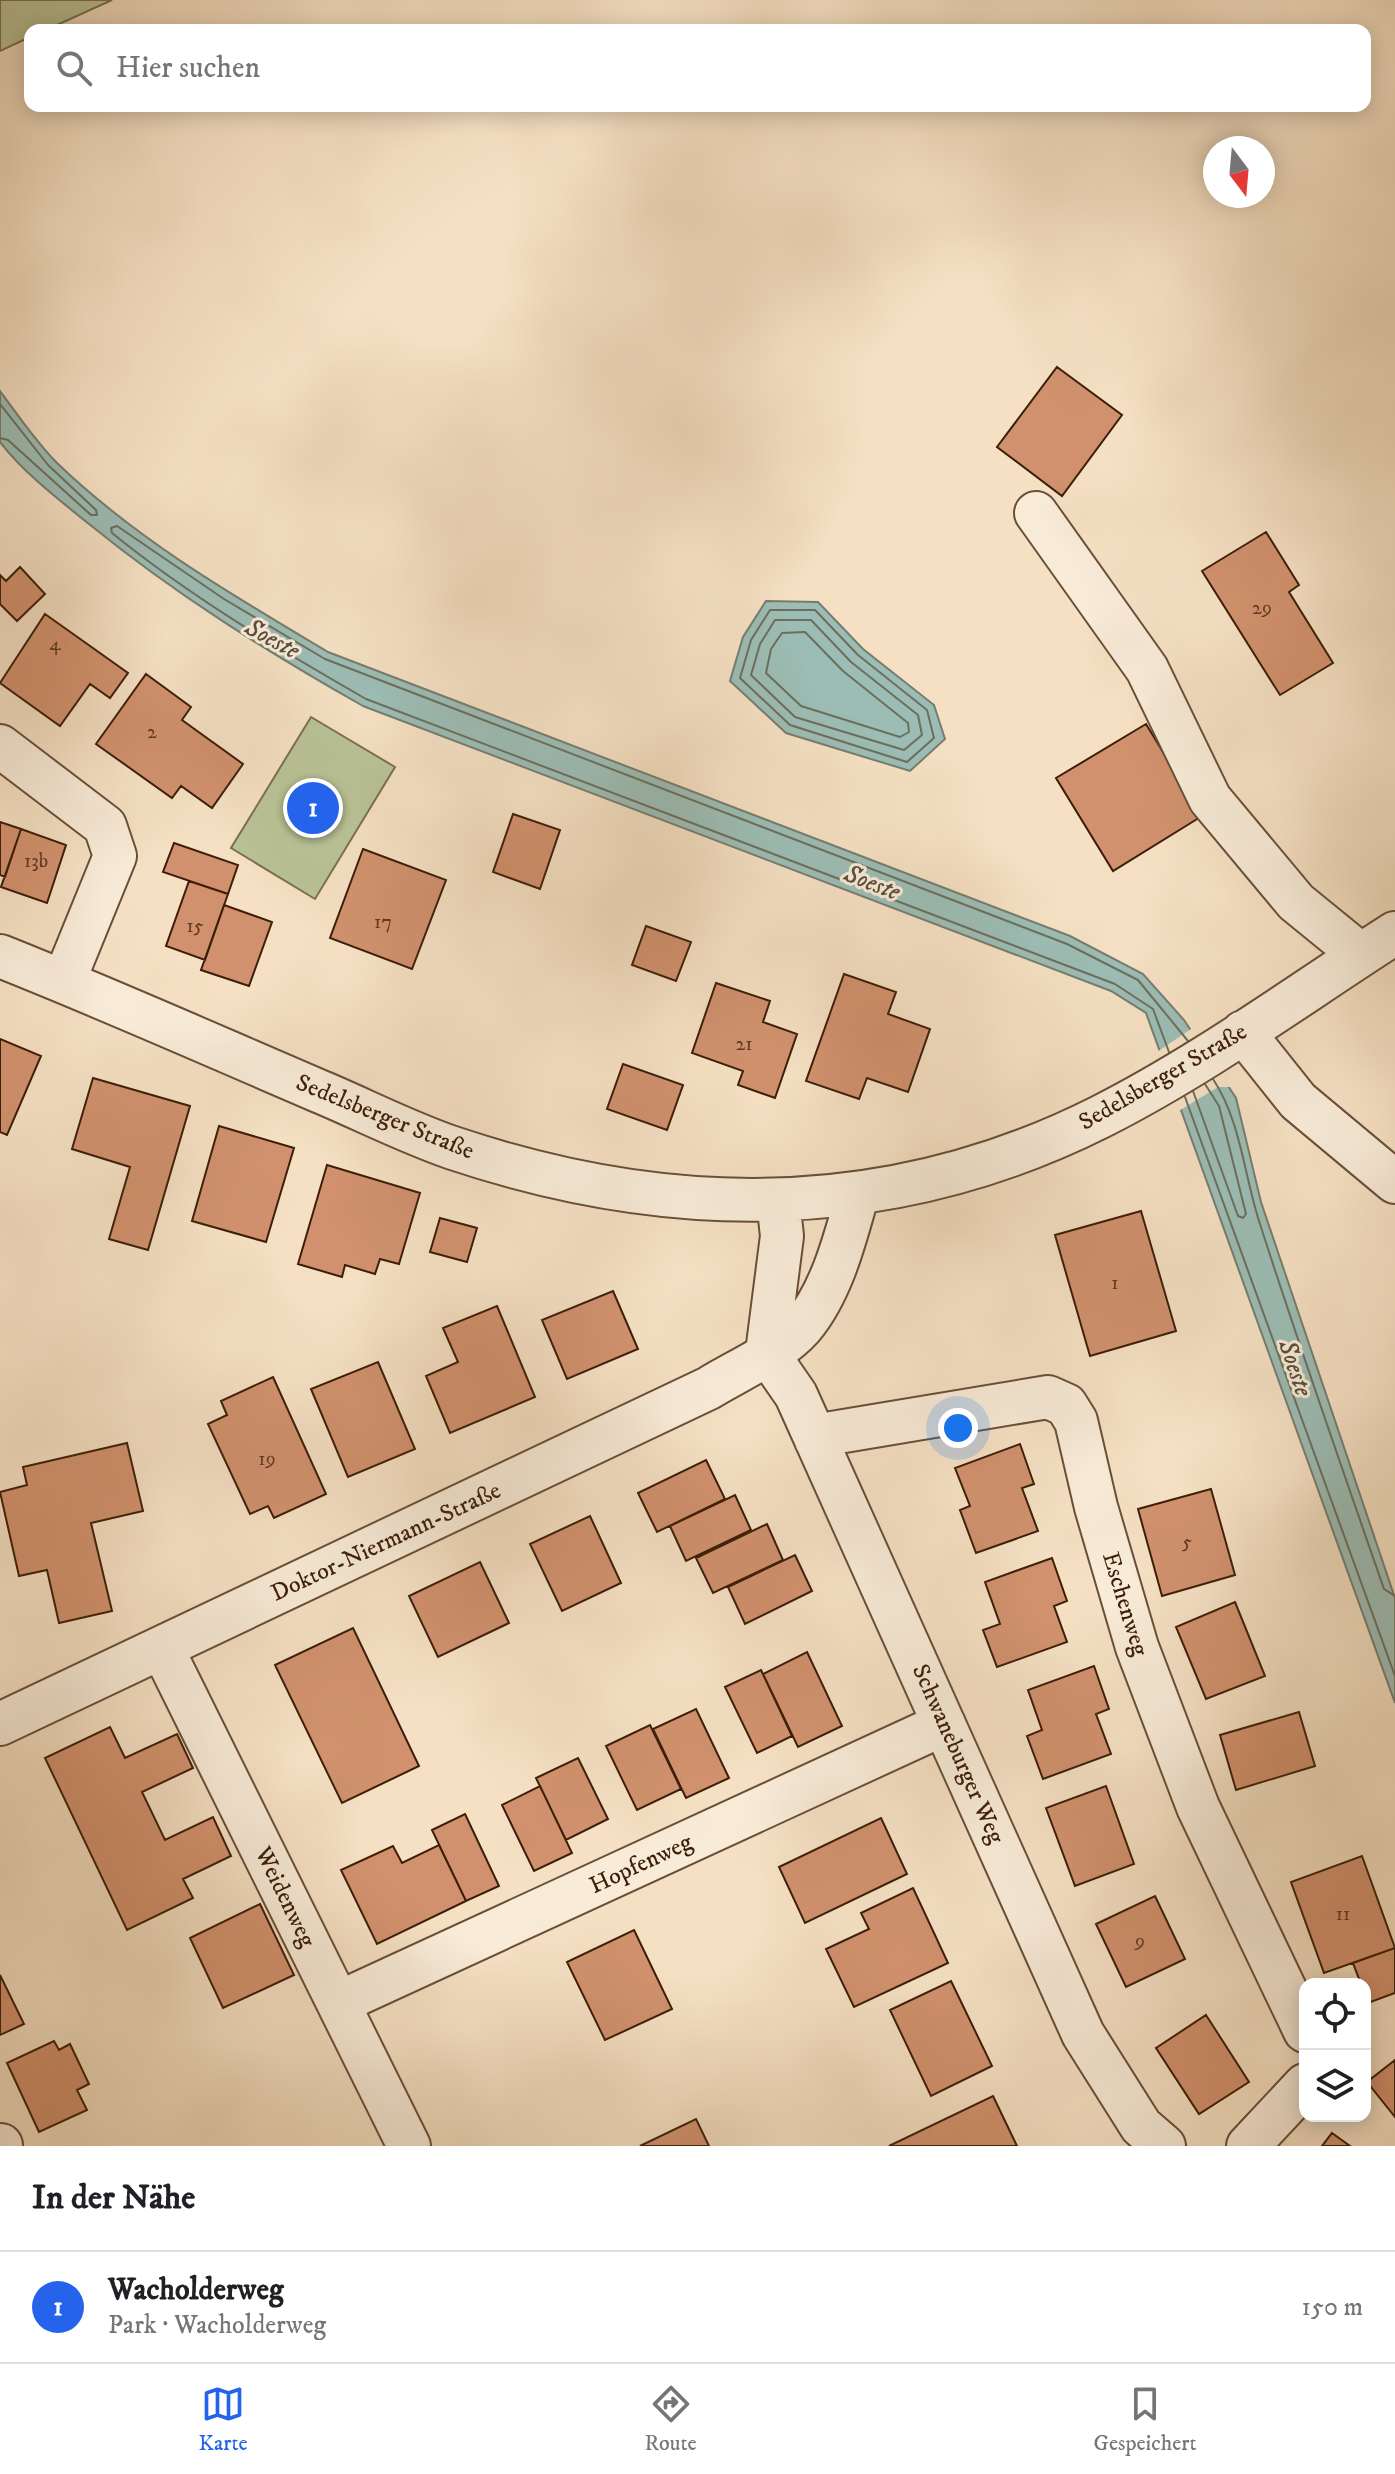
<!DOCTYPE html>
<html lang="de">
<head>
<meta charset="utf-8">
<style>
  :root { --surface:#fff; --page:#f2f2f2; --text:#202124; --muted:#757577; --line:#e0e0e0; --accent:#2563eb }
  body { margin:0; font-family:"IM FELL DW Pica",serif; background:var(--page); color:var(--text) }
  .controls { position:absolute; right:24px; bottom:24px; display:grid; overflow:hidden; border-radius:16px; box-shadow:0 4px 20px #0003 }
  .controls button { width:72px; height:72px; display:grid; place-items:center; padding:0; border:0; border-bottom:2px solid var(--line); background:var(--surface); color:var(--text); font:40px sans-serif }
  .compass { position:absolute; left:1203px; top:136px; width:72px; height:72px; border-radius:50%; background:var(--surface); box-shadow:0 4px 20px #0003; rotate:164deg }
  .you { position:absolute; left:958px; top:1428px; width:28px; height:28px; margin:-20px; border:6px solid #fff; border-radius:50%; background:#1a73e8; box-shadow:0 0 0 12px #1a73e833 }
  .badge { display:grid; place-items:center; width:52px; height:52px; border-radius:50%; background:var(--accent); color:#fff; font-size:26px; font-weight:700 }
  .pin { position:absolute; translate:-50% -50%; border:4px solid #fff; box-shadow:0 2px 8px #0006 }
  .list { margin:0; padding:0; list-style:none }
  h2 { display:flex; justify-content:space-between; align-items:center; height:104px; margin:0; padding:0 32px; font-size:34px }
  h2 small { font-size:26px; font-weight:400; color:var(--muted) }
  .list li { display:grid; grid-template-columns:52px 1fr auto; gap:24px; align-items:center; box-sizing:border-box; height:112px; padding:0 32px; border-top:2px solid var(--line) }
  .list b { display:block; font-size:30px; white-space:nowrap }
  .list p { margin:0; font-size:26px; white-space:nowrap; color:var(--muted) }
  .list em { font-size:26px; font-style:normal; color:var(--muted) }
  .icon { flex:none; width:44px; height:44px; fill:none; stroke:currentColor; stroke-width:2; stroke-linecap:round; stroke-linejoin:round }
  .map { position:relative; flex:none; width:1395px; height:2146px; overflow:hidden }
  .search { position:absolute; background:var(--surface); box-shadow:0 4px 20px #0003; left:24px; right:24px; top:24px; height:88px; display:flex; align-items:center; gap:20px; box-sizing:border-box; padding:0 28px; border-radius:16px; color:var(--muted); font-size:30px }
  .sheet { height:216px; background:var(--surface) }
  nav { display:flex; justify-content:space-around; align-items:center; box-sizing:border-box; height:112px; border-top:2px solid var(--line); background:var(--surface); font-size:22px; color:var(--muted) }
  nav a { display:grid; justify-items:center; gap:4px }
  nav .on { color:var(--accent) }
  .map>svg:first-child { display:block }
  .green { fill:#b9c396; stroke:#7a704f; stroke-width:2 }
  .water { fill:#9cbdb5; stroke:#767d70; stroke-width:2 }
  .pier { fill:#f5e0c3 }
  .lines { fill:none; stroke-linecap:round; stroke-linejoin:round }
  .shore { stroke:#6c6e5e; stroke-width:2 }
  .building { fill:#d1916e; stroke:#3c1e08; stroke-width:2 }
  .minor-casing { stroke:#6a4e37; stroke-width:46 }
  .minor { stroke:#f8ebd8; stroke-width:42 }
  .labels { text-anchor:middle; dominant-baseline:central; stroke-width:6; stroke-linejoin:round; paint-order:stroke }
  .number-label { font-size:20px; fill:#613b22 }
  .street-label { font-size:24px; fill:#3c1e08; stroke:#f8ebd8 }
  .water-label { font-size:26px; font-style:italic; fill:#594e3c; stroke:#f8ebd8 }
</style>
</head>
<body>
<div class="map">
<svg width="1395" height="2146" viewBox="0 0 1395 2146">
  <rect width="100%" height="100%" fill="#f5e0c3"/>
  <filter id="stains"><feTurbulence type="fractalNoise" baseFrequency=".0025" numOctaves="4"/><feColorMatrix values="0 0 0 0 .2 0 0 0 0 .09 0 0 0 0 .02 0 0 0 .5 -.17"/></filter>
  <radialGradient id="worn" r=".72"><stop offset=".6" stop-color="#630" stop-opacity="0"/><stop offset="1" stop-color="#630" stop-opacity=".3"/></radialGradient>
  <!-- green -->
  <path class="green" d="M0 0H112L46 30H30V37L0 51Z
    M311 717 395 767 315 899 231 848Z"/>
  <!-- water -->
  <path class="water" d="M0 391C18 415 36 442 57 463 137 540 234 596 328 652L1070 936 1143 974 1184 1020 1236 1098 1261 1202 1395 1598V1703L1146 1013 1111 991 363 706C266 651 175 594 89 524 58 499 24 473 0 442Z
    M766 601 818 602 863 649 934 705 945 739 910 771 786 733 730 681 743 637Z"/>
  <!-- pier -->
  <path class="pier" d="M1194 1027 1233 1087H1218L1177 1112 1157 1052Z"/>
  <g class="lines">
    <!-- shore -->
    <path class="shore" d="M0 404 48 465 96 510 97 515H91L8 440 0 438
      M770 610H815L858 655 927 710 934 738 907 762 790 725 740 678 751 640Z
      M775 620H811L851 662 918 715 922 735 904 750 795 717 751 675 760 644Z
      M805 632 843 671 908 723 909 732 900 737 801 706 766 673 771 649 782 633Z
      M1169 1052 1153 1009 1115 984 366 699C277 648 191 597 112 533L111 528 117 526 224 599 325 659 1067 944 1138 980 1188 1041
      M1213 1079C1241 1121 1244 1176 1260 1224 1299 1346 1342 1468 1384 1589L1395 1596
      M1193 1091 1238 1216 1243 1218 1246 1214 1219 1106 1205 1084
      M1185 1097 1395 1676"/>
  </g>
  <!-- building -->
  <path class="building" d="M1057 367 1122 415 1062 496 997 447Z
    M1266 532 1299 585 1289 592 1333 663 1280 695 1202 571Z
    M20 567 45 594 17 621 0 604V575L6 581Z
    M45 614 128 673 110 698 90 684 60 726 0 683Z
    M146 674 191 707 182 720 243 764 212 808 181 786 172 798 96 744Z
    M1146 724 1202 816 1113 871 1056 778Z
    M513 814 560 830 540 889 493 872Z
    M0 822 21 829 5 877 0 875Z
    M21 829 66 845 47 903 1 887Z
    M174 843 238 865 228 894 163 872Z
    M363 849 446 880 412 969 330 938Z
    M189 881 228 894 205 960 166 946Z
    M224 905 272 922 249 986 201 970Z
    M646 926 691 942 676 981 632 965Z
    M844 974 896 992 888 1014 930 1029 908 1092 867 1078 859 1099 806 1081Z
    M716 983 770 1001 763 1022 797 1034 775 1098 738 1085 743 1071 692 1053Z
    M0 1039 41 1056 7 1135 0 1132Z
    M623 1064 683 1085 667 1130 607 1109Z
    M93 1078 190 1106 148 1250 109 1239 130 1167 72 1149Z
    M219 1126 294 1148 266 1242 192 1221Z
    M327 1165 420 1193 399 1264 380 1259 375 1274 345 1265 342 1277 298 1264Z
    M1141 1211 1176 1331 1090 1356 1055 1235Z
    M440 1218 477 1228 467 1262 430 1252Z
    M613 1291 638 1349 567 1379 542 1320Z
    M497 1306 535 1397 450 1433 426 1376 458 1362 443 1328Z
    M378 1362 415 1449 348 1477 311 1389Z
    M273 1377 326 1494 274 1518 268 1506 250 1514 208 1424 227 1415 221 1401Z
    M127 1443 143 1511 91 1523 112 1611 59 1623 47 1570 19 1576 0 1492 27 1485 23 1467Z
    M1020 1444 1034 1484 1022 1488 1038 1531 976 1553 960 1510 970 1506 955 1468Z
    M706 1460 725 1499 657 1532 638 1493Z
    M1211 1489 1235 1575 1162 1596 1138 1509Z
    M735 1495 751 1530 686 1561 670 1526Z
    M590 1516 621 1583 562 1611 530 1544Z
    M767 1524 783 1560 713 1593 696 1558Z
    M795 1555 812 1591 745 1624 728 1587Z
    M1052 1558 1067 1601 1054 1606 1067 1642 997 1667 983 1630 1000 1624 985 1582Z
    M480 1562 509 1623 438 1657 409 1596Z
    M1235 1602 1265 1676 1206 1699 1176 1627Z
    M353 1628 419 1766 342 1803 275 1665Z
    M807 1652 842 1726 798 1747 763 1674Z
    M1094 1666 1109 1709 1096 1714 1111 1754 1043 1779 1027 1736 1042 1730 1028 1690Z
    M761 1670 792 1736 757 1753 725 1687Z
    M696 1709 729 1778 686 1798 653 1729Z
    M1299 1712 1315 1766 1236 1790 1220 1735Z
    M650 1725 681 1789 637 1810 606 1746Z
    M110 1727 125 1758 177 1734 193 1768 142 1792 165 1840 213 1817 231 1856 183 1879 193 1898 127 1930 45 1758Z
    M578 1758 608 1819 566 1840 536 1778Z
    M540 1786 572 1853 534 1871 502 1805Z
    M1106 1786 1134 1864 1075 1886 1046 1808Z
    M465 1814 499 1886 466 1901 432 1830Z
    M881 1818 907 1874 805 1923 779 1867Z
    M439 1845 466 1901 377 1944 341 1870 393 1846 402 1863Z
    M1362 1856 1395 1948 1324 1973 1291 1882Z
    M913 1888 948 1963 854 2007 826 1949 869 1929 861 1913Z
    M1155 1896 1185 1959 1126 1987 1096 1924Z
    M260 1904 294 1975 223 2008 190 1938Z
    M634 1930 672 2009 605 2040 567 1962Z
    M1395 1948V1993L1368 2003 1365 1984H1361L1353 1963Z
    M0 1975 24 2024 0 2035Z
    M951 1981 992 2066 931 2096 890 2010Z
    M1206 2015 1249 2082 1199 2114 1156 2048Z
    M54 2041 59 2050 70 2044 89 2084 77 2090 87 2110 39 2132 7 2063Z
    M1395 2060V2117L1367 2082Z
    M993 2096 1017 2146H889Z
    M696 2119 709 2146H640Z
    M1332 2133 1350 2146H1322Z"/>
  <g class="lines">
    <defs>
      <path id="minor" d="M1036 513 1147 669 1210 799 1296 902 1361 955
        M0 746 105 826 115 856 64 981
        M0 956C106 998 209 1044 314 1089 360 1108 406 1132 453 1148 671 1221 891 1222 1100 1117 1203 1065 1298 995 1395 933
        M1243 1032 1298 1101 1395 1182
        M767 1353 796 1395 1083 2034 1141 2126 1164 2146
        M767 1353 782 1236 778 1200
        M816 1440 832 1433 1048 1397 1066 1405 1076 1421 1096 1507 1137 1647 1198 1807 1305 2031
        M162 1648 409 2146
        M0 1724 709 1388C738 1370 779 1353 802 1327 832 1291 845 1239 857 1196
        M338 2003 944 1724
        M0 2146 1 2145
        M1248 2146 1305 2085"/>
    </defs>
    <!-- minor casing -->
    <use href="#minor" class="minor-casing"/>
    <!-- minor -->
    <use href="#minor" class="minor"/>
  </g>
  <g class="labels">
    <!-- number labels -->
    <g class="number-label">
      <text x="1262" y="608">29</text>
      <text x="55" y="644">4</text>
      <text x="152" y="732">2</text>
      <text x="36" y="861">13b</text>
      <text x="383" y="922">17</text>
      <text x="195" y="926">15</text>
      <text x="744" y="1044">21</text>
      <text x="1115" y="1283">1</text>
      <text x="267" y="1459">19</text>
      <text x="1187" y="1542">5</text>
      <text x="1343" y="1914">11</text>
      <text x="1140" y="1941">9</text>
    </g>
    <!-- street labels -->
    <g class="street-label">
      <text transform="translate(1163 1077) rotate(-30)">Sedelsberger Straße</text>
      <text transform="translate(385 1117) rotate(22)">Sedelsberger Straße</text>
      <text transform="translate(386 1542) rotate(-25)">Doktor-Niermann-Straße</text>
      <text transform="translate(1125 1604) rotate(73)">Eschenweg</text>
      <text transform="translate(958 1754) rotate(66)">Schwaneburger Weg</text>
      <text transform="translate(641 1864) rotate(-25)">Hopfenweg</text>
      <text transform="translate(285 1897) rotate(64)">Weidenweg</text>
    </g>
    <!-- water labels -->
    <g class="water-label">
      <text transform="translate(272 639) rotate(28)">Soeste</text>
      <text transform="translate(872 883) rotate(21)">Soeste</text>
      <text transform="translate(1295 1368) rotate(71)">Soeste</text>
    </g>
  </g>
  <rect width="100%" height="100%" filter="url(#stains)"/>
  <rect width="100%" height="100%" fill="url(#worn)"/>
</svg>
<div class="controls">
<button><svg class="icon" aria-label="locate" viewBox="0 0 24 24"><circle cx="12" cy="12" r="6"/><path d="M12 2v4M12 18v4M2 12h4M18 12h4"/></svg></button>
<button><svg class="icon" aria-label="layers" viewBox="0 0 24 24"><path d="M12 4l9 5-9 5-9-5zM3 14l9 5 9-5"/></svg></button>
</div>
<svg class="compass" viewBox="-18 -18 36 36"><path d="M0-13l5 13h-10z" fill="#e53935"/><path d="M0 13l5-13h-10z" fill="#757577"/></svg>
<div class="you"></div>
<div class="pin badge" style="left:313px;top:808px">1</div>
<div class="search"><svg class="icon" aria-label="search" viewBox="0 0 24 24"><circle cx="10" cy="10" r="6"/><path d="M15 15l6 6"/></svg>Hier suchen</div>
</div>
<section class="sheet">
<h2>In der Nähe<small></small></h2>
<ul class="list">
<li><span class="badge">1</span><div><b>Wacholderweg</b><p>Park · Wacholderweg</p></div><em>150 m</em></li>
</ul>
</section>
<nav>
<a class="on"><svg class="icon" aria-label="map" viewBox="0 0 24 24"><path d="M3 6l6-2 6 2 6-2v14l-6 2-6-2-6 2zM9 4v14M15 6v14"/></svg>Karte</a>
<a><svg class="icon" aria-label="directions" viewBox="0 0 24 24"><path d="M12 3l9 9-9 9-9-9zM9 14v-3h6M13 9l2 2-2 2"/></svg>Route</a>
<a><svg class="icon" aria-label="saved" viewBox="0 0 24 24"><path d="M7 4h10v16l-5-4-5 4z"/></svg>Gespeichert</a>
</nav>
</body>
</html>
